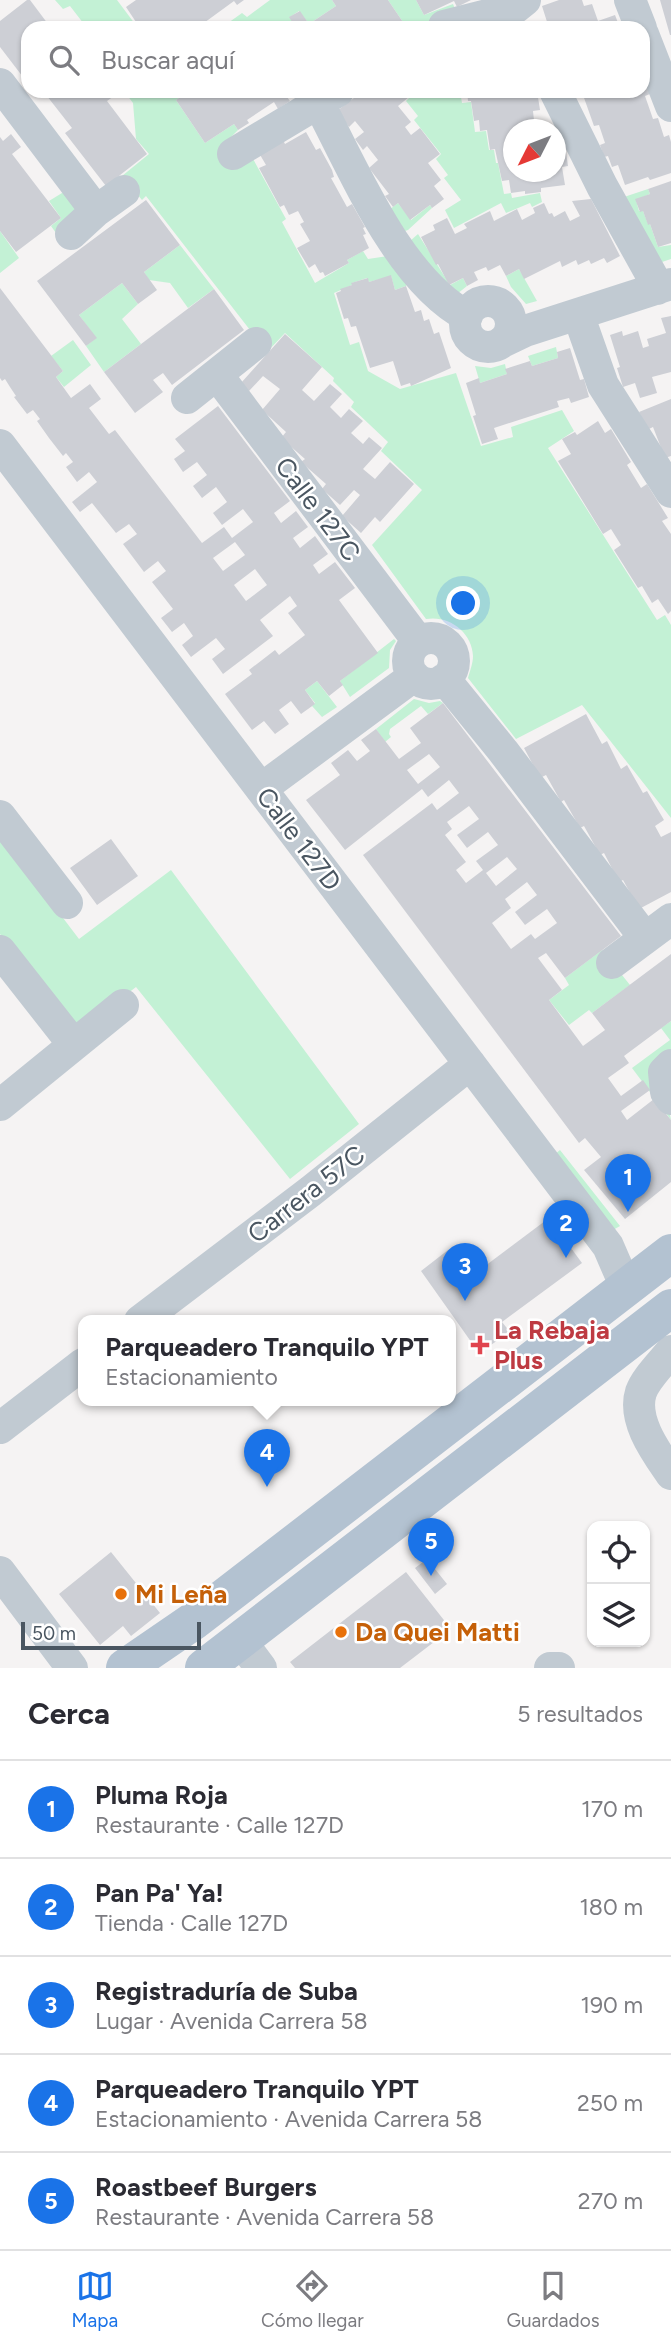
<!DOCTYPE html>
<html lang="es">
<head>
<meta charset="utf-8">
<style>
  :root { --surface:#fff; --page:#f2f2f3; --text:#2b2b33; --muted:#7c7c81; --line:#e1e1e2; --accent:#1a73e8 }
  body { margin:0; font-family:Figtree,sans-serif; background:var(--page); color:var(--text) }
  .controls { position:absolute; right:21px; bottom:21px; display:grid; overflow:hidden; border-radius:14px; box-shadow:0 2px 5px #0004 }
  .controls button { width:63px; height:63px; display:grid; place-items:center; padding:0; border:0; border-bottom:2px solid var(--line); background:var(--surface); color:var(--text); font:35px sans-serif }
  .compass { position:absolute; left:503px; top:119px; width:63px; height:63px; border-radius:50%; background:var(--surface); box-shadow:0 2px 5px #0004; rotate:228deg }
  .scale { position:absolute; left:21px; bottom:18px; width:180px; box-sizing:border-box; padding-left:7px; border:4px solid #4a5661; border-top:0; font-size:19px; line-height:24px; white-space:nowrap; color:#4a5661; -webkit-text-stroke:5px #fff; paint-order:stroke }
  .you { position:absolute; left:464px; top:604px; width:24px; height:24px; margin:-18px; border:5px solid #fff; border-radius:50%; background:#1a73e8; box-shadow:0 0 0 10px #1a73e833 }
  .badge { display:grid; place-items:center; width:46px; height:46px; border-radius:50%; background:var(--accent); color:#fff; font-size:23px; font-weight:700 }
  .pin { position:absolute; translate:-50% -58px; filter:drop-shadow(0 2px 4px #0008) }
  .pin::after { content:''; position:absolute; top:37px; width:24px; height:21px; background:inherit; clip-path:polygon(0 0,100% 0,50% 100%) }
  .popup { position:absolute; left:78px; top:1315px; width:378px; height:91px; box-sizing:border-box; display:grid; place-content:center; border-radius:14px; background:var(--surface); filter:drop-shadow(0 2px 5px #0005); font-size:23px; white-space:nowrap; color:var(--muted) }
  .popup b { font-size:26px; color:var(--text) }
  .popup::after { content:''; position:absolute; left:50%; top:100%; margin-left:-14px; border:14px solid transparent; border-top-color:var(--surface) }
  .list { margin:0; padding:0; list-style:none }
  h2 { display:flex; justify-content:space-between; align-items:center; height:91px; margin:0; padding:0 28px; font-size:30px }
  h2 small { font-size:23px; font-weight:400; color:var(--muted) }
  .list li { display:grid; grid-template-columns:46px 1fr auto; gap:21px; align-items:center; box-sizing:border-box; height:98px; padding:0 28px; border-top:2px solid var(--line) }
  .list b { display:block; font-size:26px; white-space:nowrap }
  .list p { margin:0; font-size:23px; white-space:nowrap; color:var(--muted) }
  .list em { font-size:23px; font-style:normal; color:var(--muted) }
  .icon { flex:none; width:38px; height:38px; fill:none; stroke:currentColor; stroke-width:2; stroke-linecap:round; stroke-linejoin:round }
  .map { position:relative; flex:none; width:671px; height:1668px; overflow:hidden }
  .search { position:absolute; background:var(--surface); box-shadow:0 2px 5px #0004; left:21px; right:21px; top:21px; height:77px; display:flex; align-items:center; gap:18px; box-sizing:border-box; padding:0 24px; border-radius:21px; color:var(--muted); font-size:26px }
  .sheet { height:581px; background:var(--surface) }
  nav { display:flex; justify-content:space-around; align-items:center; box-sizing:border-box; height:98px; border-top:2px solid var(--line); background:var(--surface); font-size:19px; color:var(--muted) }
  nav a { display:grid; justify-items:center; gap:4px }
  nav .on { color:var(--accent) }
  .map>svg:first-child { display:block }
  .green { fill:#c3f1d5 }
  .building { fill:#cdcfd5; fill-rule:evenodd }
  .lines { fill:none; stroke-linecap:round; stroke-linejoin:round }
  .minor { stroke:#c1cad2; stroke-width:32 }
  .major { stroke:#b3c2d1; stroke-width:38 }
  .health-dot { fill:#e0444e; stroke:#fff; stroke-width:2.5 }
  .food-dot { fill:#e8710a; stroke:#fff; stroke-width:2.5 }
  .labels { text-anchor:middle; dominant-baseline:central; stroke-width:5; stroke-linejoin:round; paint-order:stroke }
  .street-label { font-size:26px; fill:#4a5661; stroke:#fff }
  .health-label { font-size:26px; font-weight:bold; fill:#be3a42; stroke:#fff; text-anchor:start }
  .food-label { font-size:26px; font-weight:bold; fill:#c56008; stroke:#fff; text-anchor:start }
</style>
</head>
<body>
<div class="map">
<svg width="671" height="1668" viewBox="0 0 671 1668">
  <rect width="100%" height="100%" fill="#f5f3f3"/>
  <!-- green -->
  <path class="green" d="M55 0H117L138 28H87L70 6 63 9Z
    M270 0H332L336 6 309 24 299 11 290 17 296 27 294 28H221L242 13 247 17Z
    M388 0H416L424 15 453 4 455 9 442 28H407Z
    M124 91H189L176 100 205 143 234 124 238 130 223 145 252 157 286 219 282 222 315 283 349 263 347 260 363 251 368 259 388 256 409 281 406 286 395 290 391 276 369 282 367 278 352 283V285L334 293 350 345 359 342 368 371 400 389 456 373 481 446 513 437 511 427 562 410 574 431 548 448 657 620 665 615 671 625V818L582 705 516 739 468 678C470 671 473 663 473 656 472 632 449 615 426 619L372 545 422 490 381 451 388 442 351 407 354 402 333 381 334 378 285 333 267 352 146 196 142 200 122 176 149 154 136 139 133 103Z
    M405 91H460L462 103 471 102 475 132 486 131 489 150H494L496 163H498L504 194 511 193 512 198 540 193 542 202 532 207 530 203 506 213 501 203 454 228 445 210 461 200 444 178 448 175 436 159 441 154 414 120 418 116 406 101 410 97Z
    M648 189 650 194 636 200 639 211H643L648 224H650L658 247 671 245V259L659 263 624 197Z
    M62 193H68L77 209 56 233 51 226 61 218 49 201Z
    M398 203 411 220 430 205 432 208 408 230 402 232 389 210Z
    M0 231 19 258 0 273Z
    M418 234 450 285 463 278 467 286 452 298 410 241Z
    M180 245 214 289 188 308 170 283 149 280 144 272Z
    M519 269 537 301 526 304 511 287 506 276Z
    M122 283 138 304 122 319 141 344 104 372 86 346 96 338 79 315Z
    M73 340 91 365 64 387 56 377 63 371 51 356Z
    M556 347 558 358 532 366 528 356Z
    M505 364 507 374 480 383 475 366 491 368Z
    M394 639 396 641 390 650 389 668 350 697 340 681Z
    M317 681 337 707 322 717 312 706 315 703 305 690Z
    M414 699 429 703 440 701 443 703 428 714 421 706 390 729 389 734 391 737 385 742 376 729Z
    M0 835 79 939 171 870 359 1124 290 1179 136 987 75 1034 0 934Z
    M602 950 630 985 592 1013 589 1010 569 1025 549 1000 569 985 565 978Z
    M671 1021V1049L659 1058 671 1120 632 1068 670 1040 661 1028Z
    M560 1150 620 1226 613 1230 554 1155Z"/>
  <!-- building -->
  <path class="building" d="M27 0H30L51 28H28V79L26 81 0 47V21Z
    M136 0H244L237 5 234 1 197 28 194 24 188 28H140L126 7Z
    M332 0H388L407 28H296L289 17 300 11 309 24 336 6Z
    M416 0H471L457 7 454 1 424 15Z
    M559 0H582L584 6 592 4 598 21 615 15 620 28H540L548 25 542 6Z
    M660 0H671V35H670Z
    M643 75 650 94 645 96 653 119 658 118 664 137 669 135 671 142V173L650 180 648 177 625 185 618 165 612 167 608 156 604 157 600 145 605 143 599 125 594 126 583 95 574 98 572 91H643Z
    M43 91H115L117 94 107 101 147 154 106 186 65 133 72 128Z
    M189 91H295L287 97 290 101 278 109 274 102 247 120 249 123 238 130 234 124 205 143 176 100Z
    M363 91H404L409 97 398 106 411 122 405 127 411 135 420 128 440 154 428 163 441 180 434 186 444 199 432 208 430 205 410 220 398 203 393 207 385 196 389 194 369 168 378 160 367 146 363 150 355 139 364 132 355 121 349 127 337 111Z
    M467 91H520V93L537 91 540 110 533 111 535 130H514V172H556V153L566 152 568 166 562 167 565 185 541 188V192L525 194V191L511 193 509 180 502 181 495 149 490 150 487 130 480 131 479 120 474 121 471 101H468Z
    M306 132 316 150 320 148 332 170 334 177 331 178 347 207 352 204 365 227 363 228 366 234 363 235 369 248 347 260 349 263 325 276 323 272 320 273 315 264 309 268 297 248 310 241 300 224 304 222 298 211 289 215 284 205 280 207 259 168 266 165 259 153 283 140 285 144Z
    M11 134 21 147 12 154 61 218 16 252 0 231V137L3 141Z
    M671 181V243L658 247 650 224 648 225 643 211 640 212 635 199 650 194 648 189Z
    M591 199 620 256 607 263 604 258 591 264 589 260 578 265 576 260 562 267 560 261 524 279 519 269 506 276 500 265 488 271 486 267 474 272 478 280 467 286 463 278 449 285 438 264 436 265 421 237 435 230 433 225 447 218 455 234 467 228 464 224 490 211 494 221 517 209 522 220 535 213 533 208 544 203 549 214 552 213 554 217 565 211 570 221 580 216 572 201Z
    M146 200 180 245 144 272 157 290 138 304 122 283 79 315 97 338 86 346 37 281Z
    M391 275 395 290 406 286 415 312 421 310 424 321 429 319 434 334 439 332 451 368 411 386 410 383 401 386 393 361 370 368 356 326 351 327 348 318 344 319 336 293 341 291 340 289 352 285 351 283 368 278 369 282Z
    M0 288 63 371 56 377 71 398 90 384 101 399 89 408 109 434 115 430 202 543 224 527 232 538 253 522 243 509 222 525 213 513 227 502 216 487 202 498 193 486 207 475 197 462 183 472 174 459 185 451 175 439 218 406 290 501 274 513 281 523 296 511 308 527 293 538 300 548 315 536 328 554 313 565 319 574 335 562 355 588 339 600 378 653 340 681 343 685 329 696 317 681 305 690 315 704 301 714 291 701 279 710 289 724 275 734 264 721 252 730 225 694 252 674 249 670 275 650 279 655 305 635 288 613 297 606 290 596 260 620 273 636 223 674 212 659 225 649 216 638 191 657 182 645 193 636 184 623 172 632 161 618 173 609 152 582 166 571 158 561 144 572 123 544 137 534 129 524 116 533 92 503 80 512 72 502 97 482 89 472 77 482 66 467 73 462 66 453 63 456 49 438 37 421 40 419 33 410 27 414 14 397 16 396 10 387 5 379 2 381 0 378ZM235 542 245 555 223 571 213 558ZM255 569 267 585 246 601 234 585Z
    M214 289 244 330 172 385 163 373 153 380 163 392 135 413 104 372Z
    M671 316V372L652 377 657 393 640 398 635 383 623 387 617 368 620 367 610 335 622 331 623 336 638 331 643 348 649 346 647 339 666 333 661 318Z
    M285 334 322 367 302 390 314 401 330 384 342 394 330 407 341 418 349 409 363 421 351 433 363 444 369 437 382 448 363 469 375 479 390 462 414 484 380 522 375 517 361 533 342 516 360 495 354 490 340 505 322 489 326 484 301 462 305 459 281 438 286 432 262 410 280 389 263 376 249 391 241 383Z
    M570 348 580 380 584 379 589 397 571 403 569 398 557 401 559 407 494 428 498 439 482 444 473 416 476 415 466 383 479 378 480 383 507 374 505 369 530 361 532 366 558 358 557 352Z
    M671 399V456L665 458 653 427 647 430 639 412Z
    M598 421 605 433 611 429 631 462 627 465 641 488 647 484 668 518 662 521 671 534V611L668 614 658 599 652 603 642 586 638 588 614 550 621 545 611 529 603 534 558 461 571 454 562 439 575 432 577 435Z
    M443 703 621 936 565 978 546 953 538 958 562 990 549 1000 583 1046 605 1030 592 1013 671 954V1021L624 1056 629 1063 608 1078 621 1096 643 1080 650 1090 621 1111 627 1120 654 1099 671 1120V1182L625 1219 584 1170 601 1157 585 1138 579 1143 363 855 432 803 437 810 459 793 449 780 428 797 422 789 345 850 306 800 340 775 331 763 348 750 357 761 370 751 361 740 376 729 399 759 421 743 410 728ZM429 754 440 767 418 784 407 770ZM469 806 479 819 457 835 467 848 488 832 498 845 476 861 483 870 466 883 456 870 466 862 445 835 452 829 447 822ZM507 857 517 869 496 886 486 873ZM527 882 537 895 515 912 525 925 547 909 557 923 535 939 531 934 511 949 492 923 511 908 505 899Z
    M586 714 602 744 607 741 621 769 627 765 643 793 647 791 664 820 655 826 661 837 671 832V892L639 909 623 880 619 882 604 853 600 855 584 826 580 828 564 800 561 802 546 775 540 778 524 748Z
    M111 839 138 876 97 905 70 868Z
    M549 1218 582 1263 502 1322 510 1332 479 1353 421 1271 448 1250 469 1278Z
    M111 1552 160 1613 131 1636 123 1626 100 1645 59 1594Z
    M427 1559 447 1584 435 1594 415 1568Z
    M406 1572 451 1629 400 1668H295L290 1662Z"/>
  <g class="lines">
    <!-- minor -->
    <path class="minor" d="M630 0 641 28
      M444 26 515 8 525 0
      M643 34 671 106
      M0 84 96 211
      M555 91 602 186 652 276 657 289
      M319 104C354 170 399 280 467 316
      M233 154 338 91
      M71 234 96 211 124 191
      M465 324a23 23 0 1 1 46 0a23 23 0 1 1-46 0Z
      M578 314 603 385 671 492
      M502 342 525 331 671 284
      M218 376 418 641
      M187 398 256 343
      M0 445 608 1246 621 1276 623 1290
      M408 661a23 23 0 1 1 46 0a23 23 0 1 1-46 0Z
      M443 680 451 687 503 751 645 938
      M261 789 414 676
      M0 816 67 903
      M0 951 74 1045
      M612 963 671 919
      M671 1065 664 1072 666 1092 671 1099
      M0 1105 123 1005
      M140 1321 311 1191 470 1064
      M671 1351C662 1363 646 1378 641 1392 632 1420 656 1452 671 1474
      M0 1428 83 1364
      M0 1572 72 1668
      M240 1640 261 1668
      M550 1668H559"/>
    <!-- major -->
    <path class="major" d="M125 1668 195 1620 671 1253
      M204 1668 671 1308"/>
  </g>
  <!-- markers -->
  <path class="health-dot" d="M476.5 1334.5h7v7h7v7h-7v7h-7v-7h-7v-7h7z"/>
  <g class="food-dot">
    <circle cx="121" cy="1594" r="7"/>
    <circle cx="341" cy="1632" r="7"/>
  </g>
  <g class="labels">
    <!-- street labels -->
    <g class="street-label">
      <text transform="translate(318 509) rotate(53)">Calle 127C</text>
      <text transform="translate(299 839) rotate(53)">Calle 127D</text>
      <text transform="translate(306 1194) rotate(-38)">Carrera 57C</text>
    </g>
    <!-- health labels -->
    <g class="health-label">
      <text x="494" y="1330">La Rebaja<tspan x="494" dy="30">Plus</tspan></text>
    </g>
    <!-- food labels -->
    <g class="food-label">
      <text x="135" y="1594">Mi Leña</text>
      <text x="355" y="1632">Da Quei Matti</text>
    </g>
  </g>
</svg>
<div class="controls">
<button><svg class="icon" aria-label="locate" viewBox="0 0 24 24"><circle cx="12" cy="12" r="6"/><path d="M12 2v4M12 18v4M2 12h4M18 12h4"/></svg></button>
<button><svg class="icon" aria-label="layers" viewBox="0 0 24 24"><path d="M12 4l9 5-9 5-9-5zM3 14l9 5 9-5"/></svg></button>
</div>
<svg class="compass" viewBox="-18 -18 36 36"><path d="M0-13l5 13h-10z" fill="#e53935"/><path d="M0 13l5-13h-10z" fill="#7c7c81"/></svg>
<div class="scale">50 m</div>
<div class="you"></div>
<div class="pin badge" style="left:628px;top:1212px">1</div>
<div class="pin badge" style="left:566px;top:1258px">2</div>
<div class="pin badge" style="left:465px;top:1301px">3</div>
<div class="pin badge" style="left:267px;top:1487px">4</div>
<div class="popup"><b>Parqueadero Tranquilo YPT</b>Estacionamiento</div>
<div class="pin badge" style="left:431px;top:1576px">5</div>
<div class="search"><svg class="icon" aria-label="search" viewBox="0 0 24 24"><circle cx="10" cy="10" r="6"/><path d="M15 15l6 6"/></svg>Buscar aquí</div>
</div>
<section class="sheet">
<h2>Cerca<small>5 resultados</small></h2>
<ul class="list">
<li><span class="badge">1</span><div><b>Pluma Roja</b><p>Restaurante · Calle 127D</p></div><em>170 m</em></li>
<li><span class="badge">2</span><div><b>Pan Pa' Ya!</b><p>Tienda · Calle 127D</p></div><em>180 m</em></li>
<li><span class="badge">3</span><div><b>Registraduría de Suba</b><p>Lugar · Avenida Carrera 58</p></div><em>190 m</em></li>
<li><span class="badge">4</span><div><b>Parqueadero Tranquilo YPT</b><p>Estacionamiento · Avenida Carrera 58</p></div><em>250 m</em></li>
<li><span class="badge">5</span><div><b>Roastbeef Burgers</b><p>Restaurante · Avenida Carrera 58</p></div><em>270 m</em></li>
</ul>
</section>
<nav>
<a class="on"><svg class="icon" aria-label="map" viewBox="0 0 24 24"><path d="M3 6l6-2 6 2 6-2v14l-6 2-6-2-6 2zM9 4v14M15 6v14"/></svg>Mapa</a>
<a><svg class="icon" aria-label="directions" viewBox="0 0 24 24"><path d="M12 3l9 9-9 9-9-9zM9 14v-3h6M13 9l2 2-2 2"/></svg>Cómo llegar</a>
<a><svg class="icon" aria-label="saved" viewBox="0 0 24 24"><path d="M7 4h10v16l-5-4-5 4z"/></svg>Guardados</a>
</nav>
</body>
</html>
